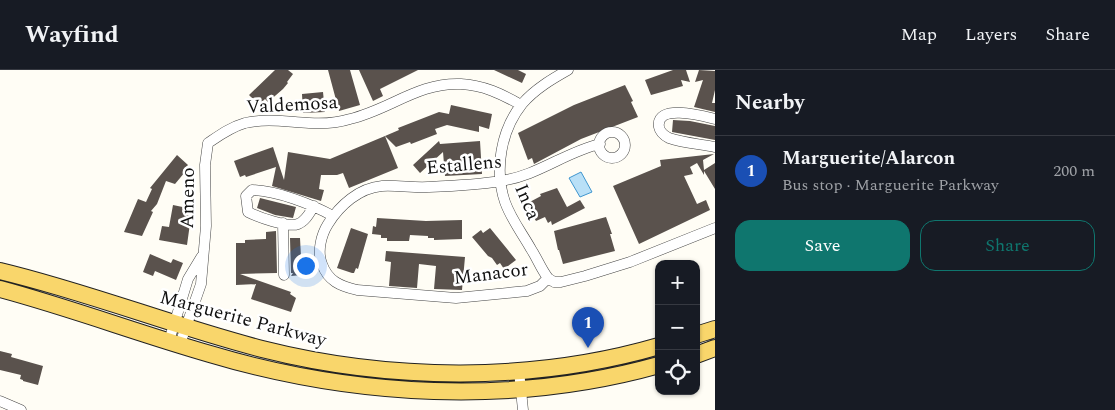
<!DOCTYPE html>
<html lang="en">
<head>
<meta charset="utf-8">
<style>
  :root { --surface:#171b24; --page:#20242c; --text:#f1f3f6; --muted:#9ea1a6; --line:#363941; --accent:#0f766e }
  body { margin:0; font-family:Spectral,serif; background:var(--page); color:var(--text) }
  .controls { position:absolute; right:15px; bottom:15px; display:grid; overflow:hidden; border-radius:10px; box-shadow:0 1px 4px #0004 }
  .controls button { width:45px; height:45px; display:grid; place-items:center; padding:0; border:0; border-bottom:1px solid var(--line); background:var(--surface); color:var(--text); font:25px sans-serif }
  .you { position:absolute; left:305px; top:195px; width:18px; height:18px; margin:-12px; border:4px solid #fff; border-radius:50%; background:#1a73e8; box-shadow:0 0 0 8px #1a73e833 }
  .badge { display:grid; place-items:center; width:32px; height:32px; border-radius:50%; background:var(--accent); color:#fff; font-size:16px; font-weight:700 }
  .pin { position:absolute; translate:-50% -41px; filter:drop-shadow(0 1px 2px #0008) }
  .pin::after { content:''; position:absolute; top:26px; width:18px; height:15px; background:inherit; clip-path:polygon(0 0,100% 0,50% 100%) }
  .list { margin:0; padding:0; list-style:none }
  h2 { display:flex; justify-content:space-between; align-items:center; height:65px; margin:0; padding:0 20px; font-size:21px }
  h2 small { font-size:16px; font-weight:400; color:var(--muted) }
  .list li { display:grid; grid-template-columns:32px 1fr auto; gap:15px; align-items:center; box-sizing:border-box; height:70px; padding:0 20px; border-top:1px solid var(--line) }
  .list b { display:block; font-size:19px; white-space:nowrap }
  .list p { margin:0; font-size:16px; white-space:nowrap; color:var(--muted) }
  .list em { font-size:16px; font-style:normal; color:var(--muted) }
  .actions { display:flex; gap:10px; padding:15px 20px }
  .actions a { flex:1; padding:11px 0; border:1px solid var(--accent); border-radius:15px; text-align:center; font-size:18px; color:var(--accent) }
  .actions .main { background:var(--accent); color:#fff }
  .icon { flex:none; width:28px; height:28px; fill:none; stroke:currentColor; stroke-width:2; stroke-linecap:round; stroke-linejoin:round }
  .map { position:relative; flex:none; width:715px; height:340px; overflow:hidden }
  header { display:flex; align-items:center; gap:30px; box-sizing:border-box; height:70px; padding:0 25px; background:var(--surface); border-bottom:1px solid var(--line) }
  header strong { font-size:24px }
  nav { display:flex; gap:28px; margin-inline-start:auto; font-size:18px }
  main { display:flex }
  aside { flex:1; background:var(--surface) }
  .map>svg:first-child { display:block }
  .water { fill:#b9e0f7; stroke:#3f96cf }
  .building { fill:#5a524d }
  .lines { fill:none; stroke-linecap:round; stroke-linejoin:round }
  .minor-casing { stroke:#444; stroke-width:11 }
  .primary-casing { stroke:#222; stroke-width:18 }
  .minor { stroke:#fff; stroke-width:10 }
  .primary { stroke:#f9d66b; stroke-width:16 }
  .labels { text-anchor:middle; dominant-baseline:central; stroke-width:5; stroke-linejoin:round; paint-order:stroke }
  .street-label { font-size:19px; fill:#111; stroke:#fff }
</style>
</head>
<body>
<header>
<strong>Wayfind</strong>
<nav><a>Map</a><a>Layers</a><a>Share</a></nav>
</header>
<main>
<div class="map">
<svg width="715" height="340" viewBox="0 0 715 340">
  <rect width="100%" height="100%" fill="#fffdf5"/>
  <!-- water -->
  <path class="water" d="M581 102 592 122 580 127 569 108Z"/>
  <!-- building -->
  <path class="building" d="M275 0H288L293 4 287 12 288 13 283 19 268 32 265 29 259 35 249 25Z
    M328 0H350L360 35 339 41Z
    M359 0H418L380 19 383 26 373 31Z
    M494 0H518L526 4 522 13Z
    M673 0H686L690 12 681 10 683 16 651 25 645 10Z
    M699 0 715 1V20L712 33H715V42L694 37 703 10 695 12Z
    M625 15 633 31 631 32 638 47 581 69 534 94 532 88 528 90 518 63 574 35Z
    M323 22 325 42 303 43 302 24Z
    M451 35 492 44 489 59 479 56V62L447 55 435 59 437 64 411 74 410 72 396 77 385 66 399 60 398 58 439 42 449 44Z
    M673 50 690 51 715 56V70L672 62Z
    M385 66 398 98 349 118 343 103 337 105H321L319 119 324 120 321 131 272 116 276 97 246 107 245 105 240 107 234 91 273 77 284 110 288 82 330 89Z
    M439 71 440 74 480 71 482 104 445 106 443 82 420 103 413 95Z
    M714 84 703 90 704 100 715 93V119L704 101V105L697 93 690 97 693 104 684 106 697 134 706 130 710 140 639 174 613 116 661 96 660 90Z
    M177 85 188 95 183 100 185 102 175 114 166 111 157 134 151 141 153 142 142 166 124 162 138 129 146 132 152 119 150 118Z
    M557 118 567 137 580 130 585 138 552 155 551 151 548 153 545 147 536 151 526 134 541 126 540 124Z
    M260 128 296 137 293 148 275 145 257 138Z
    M173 135 192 139 187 175 159 170 162 156 169 157Z
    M606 147 612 164H610L615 181 563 194 559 180H558L554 161Z
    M377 148 426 151 462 150V169L434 170V168H428V166L410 165 409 171H387V168H381V165L372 164 373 156 376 157Z
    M351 158 368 164 358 199 356 198 354 203H352L337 198Z
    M490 158 516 190 504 199 500 193 497 195 492 188 488 186 472 167 481 160 483 163Z
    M276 161 277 203 240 204 291 222 290 224 296 228 291 242 251 229 256 214 236 215V173H245V170L266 169V162Z
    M290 168H300L302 205 291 206 293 203H291Z
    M386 181 465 187 462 220 434 219 436 196 419 194 417 218 389 216 391 192 385 191Z
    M150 184 171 193 173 189 183 193 176 210 155 201 153 206 143 202Z
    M0 281 12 284 11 287 43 296 38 315 23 311V310L20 309 21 305 0 300Z"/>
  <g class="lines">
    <defs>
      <path id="minor" d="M715 49C703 46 655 33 659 57 660 62 665 66 669 68 683 73 700 74 715 77
        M599 75a13 13 0 1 1 26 0a13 13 0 1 1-26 0Z
        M600 74C565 82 538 106 500 111 477 115 452 116 428 117 413 118 397 115 382 116 359 118 340 135 328 154 321 165 317 182 322 194 328 211 340 216 357 220L456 228 527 221 540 216 548 208 554 212H561L585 206 630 192 715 158
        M314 136C310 142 306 151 298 154 288 158 258 147 248 142L246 126 252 120C278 121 311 134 333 146
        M283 153 284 205
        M548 208C541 199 537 188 531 179 522 163 511 149 505 132 494 100 501 60 522 34 535 19 552 9 568 0
        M169 271 188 209 202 186
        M180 274 201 214 206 156 205 95 208 73C220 65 231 57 245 53 267 48 287 52 309 53 323 54 337 53 350 49 389 40 419 12 461 14 483 15 502 24 521 35
        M519 301 523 340
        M0 331 21 340"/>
      <path id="primary" d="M0 201C88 222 173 256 262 279 389 311 532 313 659 276
        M0 219C71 238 140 264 210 284 354 327 513 336 659 295
        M696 265 715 259
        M696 285 715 278"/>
    </defs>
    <!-- minor casing -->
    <use href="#minor" class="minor-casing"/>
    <!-- primary casing -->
    <use href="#primary" class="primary-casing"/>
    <!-- minor -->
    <use href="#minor" class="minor"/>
    <!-- primary -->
    <use href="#primary" class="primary"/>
  </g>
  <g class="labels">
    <!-- street labels -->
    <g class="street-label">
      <text transform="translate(292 35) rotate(-3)">Valdemosa</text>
      <text transform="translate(464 95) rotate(-5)">Estallens</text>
      <text transform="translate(188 128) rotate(-89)">Ameno</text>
      <text transform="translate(527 132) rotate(67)">Inca</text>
      <text transform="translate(491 204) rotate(-7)">Manacor</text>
      <text transform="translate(243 249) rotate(15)">Marguerite Parkway</text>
    </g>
  </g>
</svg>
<div class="controls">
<button>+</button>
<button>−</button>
<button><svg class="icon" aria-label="locate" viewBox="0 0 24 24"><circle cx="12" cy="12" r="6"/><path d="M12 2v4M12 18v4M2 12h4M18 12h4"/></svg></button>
</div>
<div class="you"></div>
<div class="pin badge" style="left:588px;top:278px;background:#1a4fb4">1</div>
</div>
<aside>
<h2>Nearby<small></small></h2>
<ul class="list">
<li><span class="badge" style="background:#1a4fb4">1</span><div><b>Marguerite/Alarcon</b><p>Bus stop · Marguerite Parkway</p></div><em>200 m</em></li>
</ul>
<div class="actions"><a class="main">Save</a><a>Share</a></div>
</aside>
</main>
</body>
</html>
